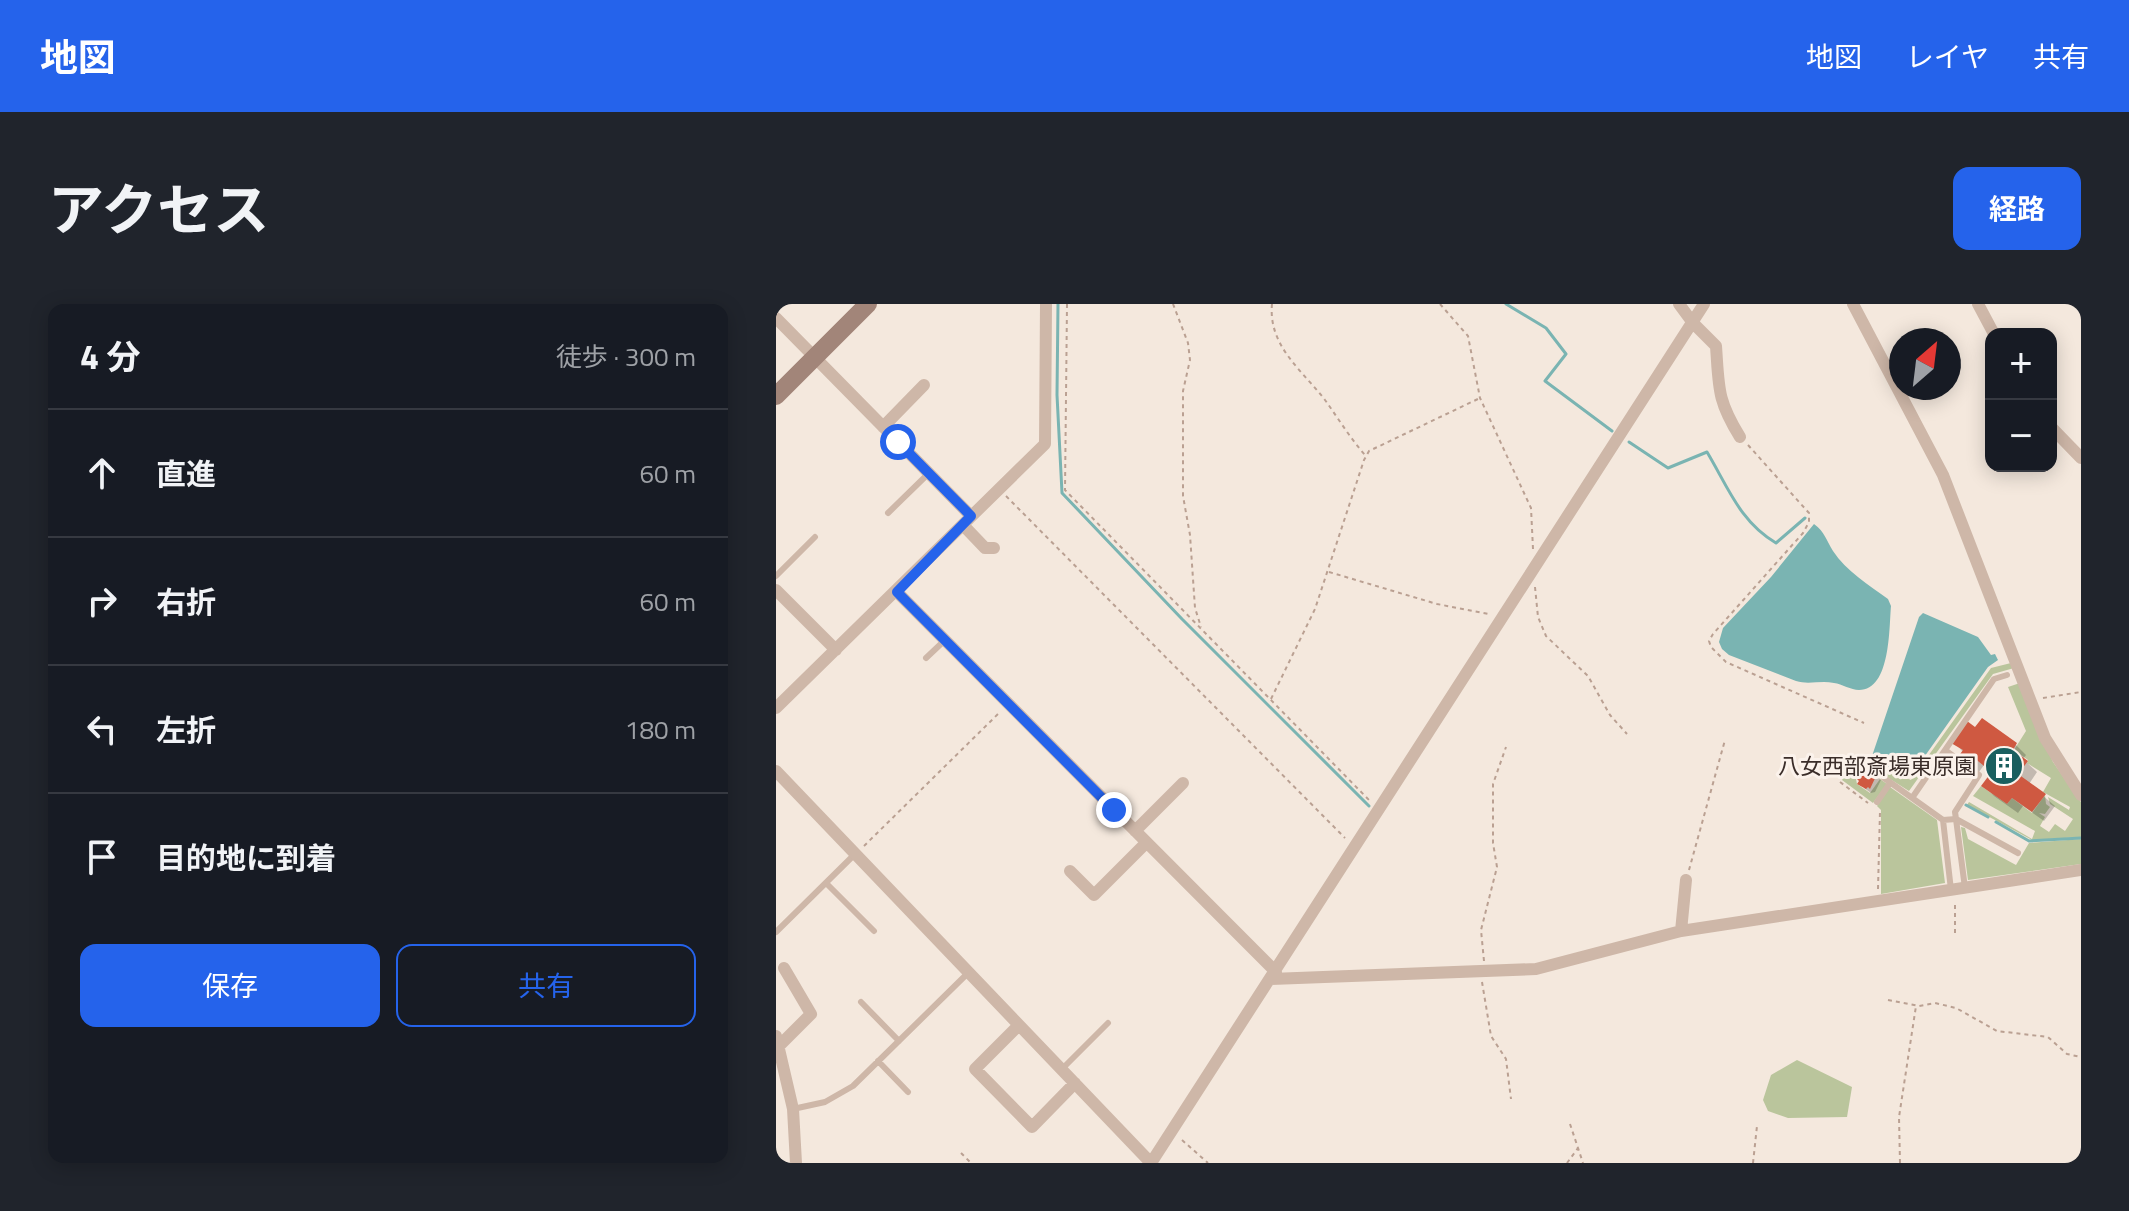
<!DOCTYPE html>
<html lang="ja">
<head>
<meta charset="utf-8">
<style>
  :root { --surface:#171b24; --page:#20242c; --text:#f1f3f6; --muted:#9ea1a6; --line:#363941; --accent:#2563eb }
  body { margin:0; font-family:"Titillium Web","Noto Sans JP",sans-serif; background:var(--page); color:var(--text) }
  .controls { position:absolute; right:24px; top:24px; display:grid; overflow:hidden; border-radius:16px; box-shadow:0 4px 20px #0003 }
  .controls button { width:72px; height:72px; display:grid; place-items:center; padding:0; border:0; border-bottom:2px solid var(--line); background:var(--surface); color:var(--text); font:40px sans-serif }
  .compass { position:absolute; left:1113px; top:24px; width:72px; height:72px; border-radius:50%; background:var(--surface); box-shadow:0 4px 20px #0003; rotate:28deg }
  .stop { position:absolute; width:24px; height:24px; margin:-18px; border:6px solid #2563eb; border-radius:50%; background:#fff }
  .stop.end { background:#2563eb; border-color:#fff; box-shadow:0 2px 8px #0008 }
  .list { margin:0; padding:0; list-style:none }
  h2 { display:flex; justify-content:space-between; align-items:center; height:104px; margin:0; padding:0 32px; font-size:34px }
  h2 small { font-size:26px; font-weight:400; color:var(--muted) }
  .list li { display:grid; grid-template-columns:52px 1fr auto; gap:24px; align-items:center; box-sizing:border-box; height:128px; padding:0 32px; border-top:2px solid var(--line) }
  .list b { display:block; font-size:30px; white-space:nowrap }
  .list em { font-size:26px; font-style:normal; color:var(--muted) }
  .actions { display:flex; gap:16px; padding:24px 32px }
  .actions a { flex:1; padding:18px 0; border:2px solid var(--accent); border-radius:16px; text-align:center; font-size:28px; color:var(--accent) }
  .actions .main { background:var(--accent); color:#fff }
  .icon { flex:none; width:44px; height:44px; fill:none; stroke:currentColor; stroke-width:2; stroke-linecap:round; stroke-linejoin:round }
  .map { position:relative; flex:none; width:1305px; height:859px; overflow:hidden; border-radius:16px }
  header { display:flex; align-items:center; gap:48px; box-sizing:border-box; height:112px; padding:0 40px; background:var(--accent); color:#fff }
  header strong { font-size:38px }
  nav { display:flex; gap:44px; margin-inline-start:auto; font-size:28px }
  .intro { display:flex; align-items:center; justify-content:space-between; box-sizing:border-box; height:192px; padding:0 48px }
  h1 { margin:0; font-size:56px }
  .button { padding:20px 36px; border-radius:16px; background:var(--accent); color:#fff; font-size:28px; font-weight:700 }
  main { display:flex; gap:48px; padding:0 48px }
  aside { flex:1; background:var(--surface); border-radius:16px; box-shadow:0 4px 20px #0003 }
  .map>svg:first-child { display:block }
  .green { fill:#bac59c }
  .water { fill:#7ab4b2 }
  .shadow { fill:#0003 }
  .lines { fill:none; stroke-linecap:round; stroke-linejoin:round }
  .stream { stroke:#7ab4b2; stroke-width:3 }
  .building { fill:#cf5941 }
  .path { stroke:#baa092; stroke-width:2; stroke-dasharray:4 4; stroke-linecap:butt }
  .service { stroke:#ceb7a8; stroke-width:6 }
  .minor { stroke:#ceb7a8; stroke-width:12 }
  .secondary { stroke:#a28579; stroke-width:18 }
  .route { stroke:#2563eb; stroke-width:10 }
  .labels { text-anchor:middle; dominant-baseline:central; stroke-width:6; stroke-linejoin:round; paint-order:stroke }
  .poi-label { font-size:22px; fill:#3a2d29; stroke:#fbf2eb; text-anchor:end }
</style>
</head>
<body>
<header>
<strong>地図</strong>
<nav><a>地図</a><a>レイヤ</a><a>共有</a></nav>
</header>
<div class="intro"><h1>アクセス</h1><a class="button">経路</a></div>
<main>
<aside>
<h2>4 分<small>徒歩 · 300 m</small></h2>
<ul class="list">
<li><svg class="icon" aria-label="ahead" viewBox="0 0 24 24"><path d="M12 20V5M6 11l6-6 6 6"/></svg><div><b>直進</b></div><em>60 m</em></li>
<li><svg class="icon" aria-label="right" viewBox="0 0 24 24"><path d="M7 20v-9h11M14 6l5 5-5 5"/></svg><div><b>右折</b></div><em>60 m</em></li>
<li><svg class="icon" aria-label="left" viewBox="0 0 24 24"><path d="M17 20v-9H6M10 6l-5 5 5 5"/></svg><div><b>左折</b></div><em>180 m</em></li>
<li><svg class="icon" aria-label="arrive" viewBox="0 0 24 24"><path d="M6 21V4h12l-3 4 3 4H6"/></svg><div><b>目的地に到着</b></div></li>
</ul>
<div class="actions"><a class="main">保存</a><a>共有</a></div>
</aside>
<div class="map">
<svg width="1305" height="859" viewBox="0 0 1305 859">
  <rect width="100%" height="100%" fill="#f4e8dd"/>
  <!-- green -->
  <path class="green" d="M1235 359 1238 364 1217 370 1133 487 1095 463 1092 466 1088 464 1080 475 1081 480 1094 489 1104 475 1111 480 1097 499 1066 476 1083 453 1135 476 1215 364Z
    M1244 379 1277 458 1305 498V533L1256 536 1191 501 1193 498 1256 535 1259 527 1197 492 1205 482 1231 500 1236 494 1256 509 1269 491 1270 500 1274 503 1269 510 1263 509 1269 513 1264 522 1273 528 1279 520 1289 527 1297 515 1274 500 1272 493 1293 506 1294 503 1267 488 1275 474 1251 459 1252 456 1238 446 1250 427 1232 383Z
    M1114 483 1161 516 1169 579 1105 590V506L1101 502Z
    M1185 523 1189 524 1192 535 1240 561 1253 539 1305 535V560L1192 576Z
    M1021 756 1076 783 1071 813 1012 814 992 807 987 796 995 771Z"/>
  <!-- water -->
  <path class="water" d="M1038 220C1049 228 1050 236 1057 247 1070 267 1093 281 1112 295L1115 302C1113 323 1115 386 1083 386 1075 386 1066 380 1058 379 1045 376 1033 381 1020 377L953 351 946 345 943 338 947 324 995 273Z
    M1147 309 1202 333 1215 351 1219 350 1222 356 1212 363 1134 473 1095 455 1143 313Z"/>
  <!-- shadow -->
  <path class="shadow" d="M1178 438 1240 441 1250 451 1247 455 1261 468 1253 480 1279 502 1268 517 1247 502 1242 509 1218 492 1208 481 1217 469 1208 461 1198 475 1190 470 1180 459 1187 448Z
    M1100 471 1105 476 1099 488 1095 489 1088 484Z"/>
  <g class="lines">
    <!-- stream -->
    <path class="stream" d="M282 0 281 91 286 189 406 315 593 502
      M730 0 770 24 790 50 769 77 836 127
      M853 138 892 164 931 148C952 183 964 218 1000 239L1029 214
      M1190 501 1212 513
      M1220 518 1253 537 1305 534"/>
  </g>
  <!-- building -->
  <path class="building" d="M1206 414 1241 439 1237 446 1252 457 1242 470 1270 490 1256 508 1236 494 1231 500 1205 482 1217 466H1213L1197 453 1187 466 1177 460 1187 446 1175 439 1191 417 1199 423Z
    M1088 464 1101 470 1094 485 1092 483 1090 485 1081 480 1083 477 1081 475Z"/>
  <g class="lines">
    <!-- path -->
    <path class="path" d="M291 0 289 186 593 496
      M397 0 412 39 414 56 407 87V192L414 231 419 304 425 323
      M496 0C492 42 526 66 549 96 562 114 574 134 589 151
      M664 0 692 32 704 94 755 204 757 245
      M972 141 1033 209V218L1027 229 937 330 933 337 935 343 950 358 1088 419
      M230 192 569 534
      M553 268 661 300 713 310
      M759 283 762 313 770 332 812 372 834 411 851 430
      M1267 394 1305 388
      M495 395 539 305 588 156 593 147 704 94
      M1064 478 1092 499
      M88 542 223 409
      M913 566 949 436
      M1102 585 1104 507
      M1179 629V598
      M708 657 705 626 721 563 717 539V480L730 443
      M706 678 715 732 730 755 735 795
      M1112 696 1143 702 1159 699 1180 704 1221 727 1272 733 1291 750 1305 753
      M794 820 807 859
      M406 836 432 859
      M185 849 195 859
      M791 859 802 844
      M977 859 981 822
      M1124 859 1123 813 1140 702"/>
    <!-- service -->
    <path class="service" d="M112 209 152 170
      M0 272 39 233
      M150 354 168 337
      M1169 446 1203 471 1179 508 1180 515 1242 549
      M1108 474 1167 516
      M1136 494 1218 375 1231 371
      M1101 498 1114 479
      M50 579 98 627
      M1175 586 1167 516 1180 515 1189 584
      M0 628 78 551
      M85 698 123 737
      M102 757 132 788
      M286 765 332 719
      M17 805 49 798 77 782 193 668"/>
    <!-- minor -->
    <path class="minor" d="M903 0 917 19 940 42C943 84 941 96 964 133
      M1077 0 1167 171 1269 434 1305 491
      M1202 0 1218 30
      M0 14 195 212
      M107 123 148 81
      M1275 123 1305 154
      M187 221 209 244H218
      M0 286 60 346
      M121 288 500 668
      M0 404 269 140 270 0
      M0 467 375 859
      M359 527 407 479
      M294 567 318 591 370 539
      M905 627 910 576
      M495 675 760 665 905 627 1305 566
      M243 721 199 765 256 823 299 779
      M0 732 17 805 20 859
      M3 742 35 710 8 664
      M375 859 928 0"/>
    <!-- secondary -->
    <path class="secondary" d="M0 92 92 0"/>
  </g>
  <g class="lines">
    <!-- route -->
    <path class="route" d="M122 138 195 212 121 288 338 506"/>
  </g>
  <!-- icons -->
  <defs>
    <symbol id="building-disc" viewBox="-11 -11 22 22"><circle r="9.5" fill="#1a5f5f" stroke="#fbf2eb"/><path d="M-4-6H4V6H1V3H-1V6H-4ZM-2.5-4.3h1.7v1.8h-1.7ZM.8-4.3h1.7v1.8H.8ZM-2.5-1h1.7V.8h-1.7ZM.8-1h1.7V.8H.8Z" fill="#fff"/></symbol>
  </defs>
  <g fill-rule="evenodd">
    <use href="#building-disc" x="1206" y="440" width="44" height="44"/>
  </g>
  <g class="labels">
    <!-- poi labels -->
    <g class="poi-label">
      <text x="1200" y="462">八女西部斎場東原園</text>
    </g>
  </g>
</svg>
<div class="controls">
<button>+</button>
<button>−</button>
</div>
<svg class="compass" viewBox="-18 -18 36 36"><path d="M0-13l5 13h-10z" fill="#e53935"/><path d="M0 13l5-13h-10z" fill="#9ea1a6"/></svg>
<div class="stop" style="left:122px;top:138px"></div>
<div class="stop end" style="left:338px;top:506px"></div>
</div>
</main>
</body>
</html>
